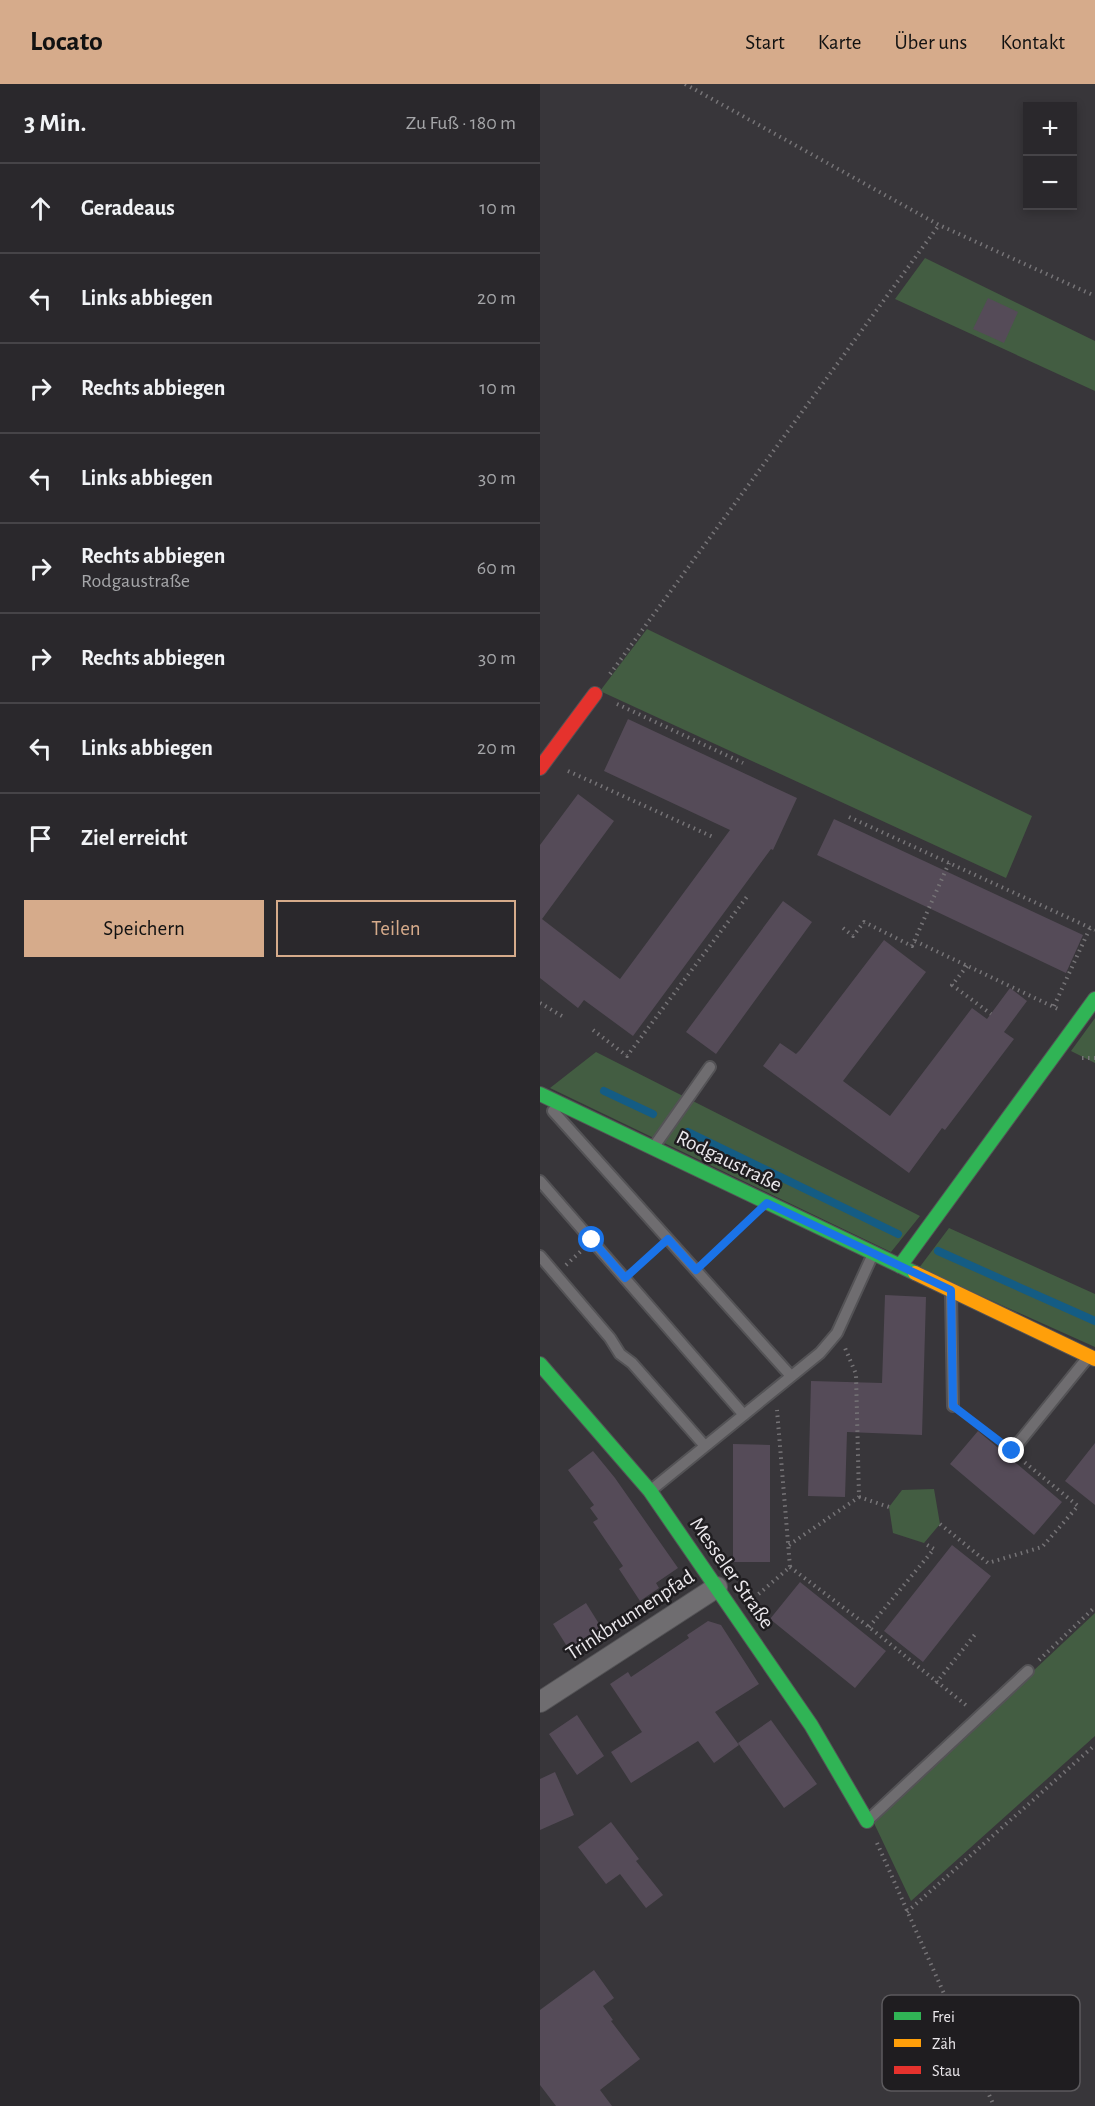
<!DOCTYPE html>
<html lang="de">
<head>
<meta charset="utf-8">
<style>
  :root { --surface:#2a282c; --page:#323034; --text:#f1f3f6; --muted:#a5a6a9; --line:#464448; --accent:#d6ab8b }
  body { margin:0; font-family:"Alegreya Sans",sans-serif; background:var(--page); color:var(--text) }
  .controls { position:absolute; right:18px; top:18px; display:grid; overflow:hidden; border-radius:0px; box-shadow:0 3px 9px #0003 }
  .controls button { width:54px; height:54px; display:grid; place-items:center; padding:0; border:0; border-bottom:2px solid var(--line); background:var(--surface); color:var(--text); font:30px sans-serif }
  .stop { position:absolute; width:18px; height:18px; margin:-14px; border:4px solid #1a73e8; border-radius:50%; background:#fff }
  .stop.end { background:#1a73e8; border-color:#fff; box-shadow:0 2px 6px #0008 }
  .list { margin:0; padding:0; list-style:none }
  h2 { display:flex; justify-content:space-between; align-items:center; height:78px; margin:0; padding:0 24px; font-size:26px }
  h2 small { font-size:20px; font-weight:400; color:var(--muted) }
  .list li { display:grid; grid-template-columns:39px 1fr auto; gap:18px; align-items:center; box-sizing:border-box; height:90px; padding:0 24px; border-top:2px solid var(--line) }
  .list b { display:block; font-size:22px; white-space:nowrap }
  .list p { margin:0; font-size:20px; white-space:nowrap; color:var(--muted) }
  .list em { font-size:20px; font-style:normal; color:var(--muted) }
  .actions { display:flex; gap:12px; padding:18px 24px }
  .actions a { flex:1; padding:14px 0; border:2px solid var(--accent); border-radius:0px; text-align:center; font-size:21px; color:var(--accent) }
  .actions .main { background:var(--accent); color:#111 }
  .icon { flex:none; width:33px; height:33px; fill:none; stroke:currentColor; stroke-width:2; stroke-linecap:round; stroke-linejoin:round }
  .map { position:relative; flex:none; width:555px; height:2022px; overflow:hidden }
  header { display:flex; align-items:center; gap:36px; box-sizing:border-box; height:84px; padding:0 30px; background:var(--accent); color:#111 }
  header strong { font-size:28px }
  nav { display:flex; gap:33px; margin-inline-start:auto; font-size:21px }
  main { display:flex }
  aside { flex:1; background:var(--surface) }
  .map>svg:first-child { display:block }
  .green { fill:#435d42 }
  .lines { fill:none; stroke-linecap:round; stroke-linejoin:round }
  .stream { stroke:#145c84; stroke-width:8 }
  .building { fill:#554b58 }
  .lane-casing { stroke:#545356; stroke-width:14 }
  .street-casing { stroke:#545356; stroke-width:22 }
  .fast-casing { stroke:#545356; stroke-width:16 }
  .slow-casing { stroke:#545356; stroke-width:16 }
  .jam-casing { stroke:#545356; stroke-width:16 }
  .path { stroke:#767477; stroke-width:4; stroke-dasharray:1.5 4.5; stroke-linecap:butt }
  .lane { stroke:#6f6d70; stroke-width:10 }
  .street { stroke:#6f6d70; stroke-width:20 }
  .fast { stroke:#30b455; stroke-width:14 }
  .slow { stroke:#ff9f0a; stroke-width:14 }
  .jam { stroke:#e5322d; stroke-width:14 }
  .route { stroke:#1a73e8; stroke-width:8 }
  .labels { text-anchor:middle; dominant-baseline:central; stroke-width:5; stroke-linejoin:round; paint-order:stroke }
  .street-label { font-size:21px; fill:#ebe8ec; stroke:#1f1d20 }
  .key { fill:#1f1d20; stroke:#5c5a5d; stroke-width:1.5 }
  .key-label { font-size:16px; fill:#ebe8ec }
</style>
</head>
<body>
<header>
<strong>Locato</strong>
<nav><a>Start</a><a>Karte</a><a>Über uns</a><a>Kontakt</a></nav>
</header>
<main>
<aside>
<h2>3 Min.<small>Zu Fuß · 180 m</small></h2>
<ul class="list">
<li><svg class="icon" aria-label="ahead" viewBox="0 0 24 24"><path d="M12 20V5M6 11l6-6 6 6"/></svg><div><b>Geradeaus</b></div><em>10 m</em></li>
<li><svg class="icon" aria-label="left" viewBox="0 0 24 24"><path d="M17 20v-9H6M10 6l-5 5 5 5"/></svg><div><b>Links abbiegen</b></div><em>20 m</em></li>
<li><svg class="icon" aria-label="right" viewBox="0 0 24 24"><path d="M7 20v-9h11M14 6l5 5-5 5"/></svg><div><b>Rechts abbiegen</b></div><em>10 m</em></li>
<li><svg class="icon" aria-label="left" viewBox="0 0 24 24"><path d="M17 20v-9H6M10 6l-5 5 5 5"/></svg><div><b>Links abbiegen</b></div><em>30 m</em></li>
<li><svg class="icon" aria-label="right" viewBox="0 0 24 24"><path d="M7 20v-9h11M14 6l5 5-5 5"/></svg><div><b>Rechts abbiegen</b><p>Rodgaustraße</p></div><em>60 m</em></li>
<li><svg class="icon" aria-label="right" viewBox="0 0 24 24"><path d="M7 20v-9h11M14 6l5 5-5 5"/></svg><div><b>Rechts abbiegen</b></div><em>30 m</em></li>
<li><svg class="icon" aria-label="left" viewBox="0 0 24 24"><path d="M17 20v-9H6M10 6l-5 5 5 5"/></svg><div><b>Links abbiegen</b></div><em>20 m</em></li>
<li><svg class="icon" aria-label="arrive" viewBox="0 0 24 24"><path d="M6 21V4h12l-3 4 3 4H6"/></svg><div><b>Ziel erreicht</b></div></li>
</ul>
<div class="actions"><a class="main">Speichern</a><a>Teilen</a></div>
</aside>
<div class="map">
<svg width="555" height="2022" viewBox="0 0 555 2022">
  <rect width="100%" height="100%" fill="#38363a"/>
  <!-- green -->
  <path class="green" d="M385 174 555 257V307L355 215Z
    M107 545 492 732 466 794 60 607Z
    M555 934V979L531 967Z
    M56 968 380 1132 351 1168 10 1004Z
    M409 1144 555 1210V1263L379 1184Z
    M394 1405 400 1440 384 1459 353 1449 349 1423 362 1406Z
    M555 1529V1652L371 1817 333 1737Z"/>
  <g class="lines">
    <!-- stream -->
    <path class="stream" d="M64 1007 113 1030
      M148 1048 358 1150
      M398 1167 555 1237"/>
  </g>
  <!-- building -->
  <path class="building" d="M448 214 478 228 464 259 433 245Z
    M88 635 257 714 233 766 231 765 93 952 44 916 38 924 0 894V761L38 710 74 737 2 835 80 895 190 746 64 687Z
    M294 735 543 851 526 889 277 771Z
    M243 817 272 838 176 970 146 948Z
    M344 856 386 888 303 997 350 1032 432 924 447 935 470 904 487 917 464 948 474 955 405 1046 402 1044 369 1089 223 982 240 959 256 970 260 966Z
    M345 1211 386 1213 382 1351 307 1348 305 1413 268 1412 271 1297 342 1299Z
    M438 1347 522 1418 494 1451 410 1380Z
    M555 1359V1421L525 1397Z
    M193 1360 230 1361V1478H193Z
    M53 1367 75 1394 138 1484 116 1499 119 1504 100 1517 79 1485 83 1482 53 1438 58 1435 50 1424 54 1421 28 1386Z
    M412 1461 451 1492 383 1578 344 1547Z
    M260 1498 346 1567 315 1604 230 1535Z
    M46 1519 66 1551 33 1572 13 1540Z
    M168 1537 181 1541 219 1600 175 1628 199 1661 174 1679 158 1657 91 1699 71 1668 102 1648 70 1600 88 1588 91 1593 149 1554 147 1551Z
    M37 1631 64 1672 37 1691 9 1650Z
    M231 1636 277 1700 244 1724 198 1659Z
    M15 1688 34 1731 0 1746V1695Z
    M71 1738 99 1775 96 1777 123 1811 106 1824 80 1790 66 1800 38 1763Z
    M54 1886 74 1914 63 1922 73 1936 71 1937 100 1975 60 2006 72 2022H16L0 2001V1926Z"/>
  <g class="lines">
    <defs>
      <path id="lane" d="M13 1027 251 1292
        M113 1064 170 983
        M0 1097 204 1331
        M0 1172 70 1254 80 1270 92 1279 165 1362
        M411 1210 413 1322
        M472 1367 549 1272
        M110 1407 280 1269 297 1249 333 1170
        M327 1737 488 1587"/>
      <path id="street" d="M0 1618 177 1503"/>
      <path id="fast" d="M0 1010 375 1189
        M360 1182 555 915
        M0 1280 110 1407 271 1641 327 1737"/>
      <path id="slow" d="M375 1189 555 1275"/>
      <path id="jam" d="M0 684 55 610"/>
    </defs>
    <!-- lane casing -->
    <use href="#lane" class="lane-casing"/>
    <!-- street casing -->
    <use href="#street" class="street-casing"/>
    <!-- fast casing -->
    <use href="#fast" class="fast-casing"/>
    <!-- slow casing -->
    <use href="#slow" class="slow-casing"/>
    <!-- jam casing -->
    <use href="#jam" class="jam-casing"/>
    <!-- path -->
    <path class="path" d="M145 0 399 141 555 212
      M70 590 399 141
      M77 620 203 679
      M28 687 173 753
      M309 733 555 846
      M303 844 313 852 324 838 372 862 409 779
      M375 857 518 925
      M427 882 412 901 451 930
      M0 919 22 932
      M514 922 550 844
      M53 946 87 972 209 810
      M542 974H555
      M167 1175 208 1137
      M26 1181 41 1167
      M98 1183 117 1166
      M427 1332 458 1357
      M319 1413 349 1423
      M400 1440 448 1479 502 1463 538 1422 483 1377
      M249 1461 319 1413 316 1290 305 1264
      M250 1483 329 1543 427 1622
      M214 1514 250 1483 237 1326
      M329 1543 394 1465 384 1459
      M499 1576 555 1523
      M396 1599 437 1548
      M337 1759 454 2022
      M367 1828 555 1661"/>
    <!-- lane -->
    <use href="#lane" class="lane"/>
    <!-- street -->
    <use href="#street" class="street"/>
    <!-- fast -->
    <use href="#fast" class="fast"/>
    <!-- slow -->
    <use href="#slow" class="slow"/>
    <!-- jam -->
    <use href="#jam" class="jam"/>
  </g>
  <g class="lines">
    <!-- route -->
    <path class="route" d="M52 1156 85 1194 128 1155 156 1186 227 1119 411 1206 413 1322 472 1367"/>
  </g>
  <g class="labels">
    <!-- street labels -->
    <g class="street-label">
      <text transform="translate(189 1077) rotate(26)">Rodgaustraße</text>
      <text transform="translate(192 1489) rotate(55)">Messeler Straße</text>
      <text transform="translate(90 1531) rotate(-33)">Trinkbrunnenpfad</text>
    </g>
  </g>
  <!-- legend -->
  <rect x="342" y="1911" width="198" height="96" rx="9" class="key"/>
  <rect x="354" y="1928" width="27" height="8" fill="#30b455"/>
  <rect x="354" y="1955" width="27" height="8" fill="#ff9f0a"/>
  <rect x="354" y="1982" width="27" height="8" fill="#e5322d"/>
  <g class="key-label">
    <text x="392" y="1938">Frei</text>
    <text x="392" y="1965">Zäh</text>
    <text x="392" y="1992">Stau</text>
  </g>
</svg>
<div class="controls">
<button>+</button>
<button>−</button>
</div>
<div class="stop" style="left:52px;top:1156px"></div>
<div class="stop end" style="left:472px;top:1367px"></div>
</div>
</main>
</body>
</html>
